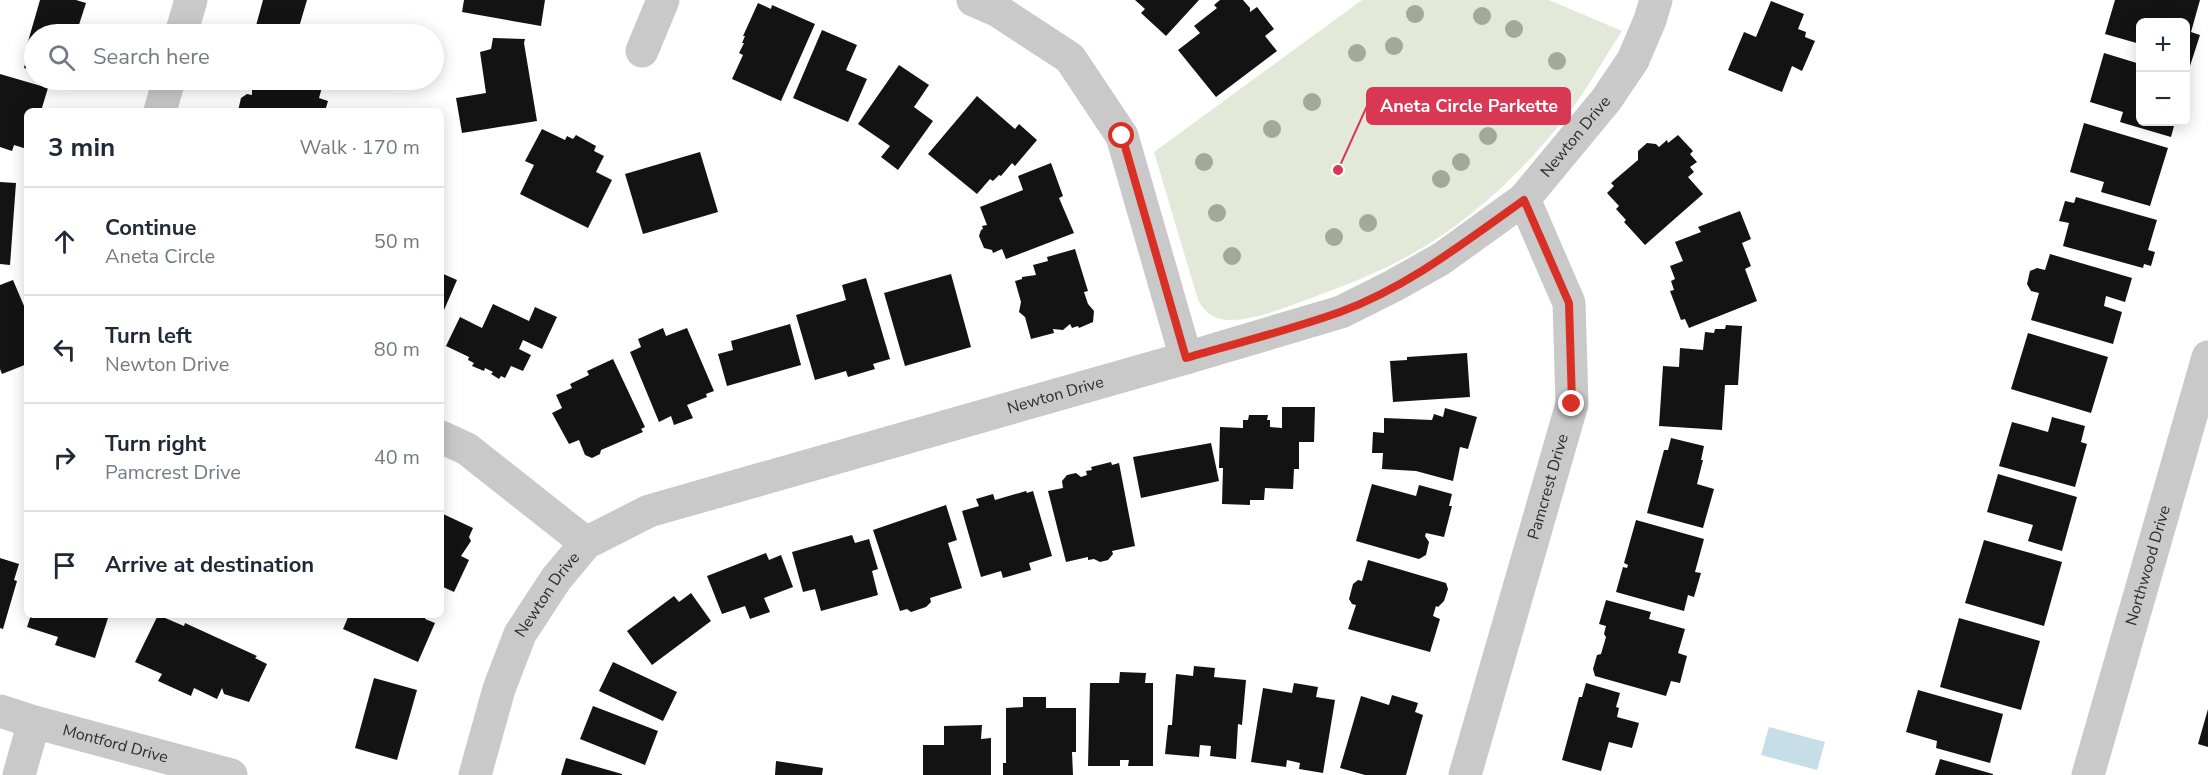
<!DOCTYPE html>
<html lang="en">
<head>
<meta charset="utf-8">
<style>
  :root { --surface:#fff; --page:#f6f6f7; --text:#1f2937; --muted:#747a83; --line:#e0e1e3 }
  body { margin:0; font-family:"Nunito Sans",sans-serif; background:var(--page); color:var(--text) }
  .controls { position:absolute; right:18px; top:18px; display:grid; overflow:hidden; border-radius:9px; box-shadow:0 3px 15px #0003 }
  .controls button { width:54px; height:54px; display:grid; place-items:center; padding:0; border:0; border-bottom:2px solid var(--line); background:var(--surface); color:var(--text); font:30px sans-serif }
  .stop { position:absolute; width:18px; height:18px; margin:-14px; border:4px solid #d93025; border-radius:50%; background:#fff }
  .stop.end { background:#d93025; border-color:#fff; box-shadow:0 2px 6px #0008 }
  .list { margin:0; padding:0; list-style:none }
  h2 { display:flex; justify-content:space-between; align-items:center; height:78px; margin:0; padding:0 24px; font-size:26px }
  h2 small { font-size:20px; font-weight:400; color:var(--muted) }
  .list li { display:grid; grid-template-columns:39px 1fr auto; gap:18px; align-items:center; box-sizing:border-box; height:108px; padding:0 24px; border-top:2px solid var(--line) }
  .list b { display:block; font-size:22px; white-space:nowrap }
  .list p { margin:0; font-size:20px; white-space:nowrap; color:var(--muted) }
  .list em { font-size:20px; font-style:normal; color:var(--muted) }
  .icon { flex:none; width:33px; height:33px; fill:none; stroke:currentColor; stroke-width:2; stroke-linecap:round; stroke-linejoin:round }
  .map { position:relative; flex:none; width:2208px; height:775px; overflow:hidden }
  .search { position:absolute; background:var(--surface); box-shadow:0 3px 15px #0003; left:24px; top:24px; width:420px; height:66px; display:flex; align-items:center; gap:15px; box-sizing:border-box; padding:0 21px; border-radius:33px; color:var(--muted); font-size:22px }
  .panel { position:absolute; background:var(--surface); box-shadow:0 3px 15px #0003; left:24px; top:108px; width:420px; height:510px; border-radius:9px }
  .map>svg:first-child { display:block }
  .green { fill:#e3e9d9 }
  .water { fill:#c6dee8 }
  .building { fill:#131313 }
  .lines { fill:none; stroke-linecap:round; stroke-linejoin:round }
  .minor { stroke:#c9c9c9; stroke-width:33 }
  .tertiary { stroke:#c9c9c9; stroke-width:33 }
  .tree { fill:#a0aa94 }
  .route { stroke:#d93025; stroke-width:8 }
  .labels { text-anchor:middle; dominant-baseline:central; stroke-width:6; stroke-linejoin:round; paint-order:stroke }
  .street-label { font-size:16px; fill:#2c2c2c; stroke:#fff }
  .leader { fill:none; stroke:#d83853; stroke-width:2 }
  .callout-dot { fill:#d83853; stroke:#fff; stroke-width:2 }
  .callout { fill:#d83853; stroke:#d83853; stroke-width:2 }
  .callout-label { font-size:18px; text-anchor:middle; font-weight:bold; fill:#fff }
</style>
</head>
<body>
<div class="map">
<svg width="2208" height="775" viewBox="0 0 2208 775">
  <rect width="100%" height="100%" fill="#fff"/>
  <!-- green -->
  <path class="green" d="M1362 0H1549L1622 31C1608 52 1595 75 1581 96 1534 163 1469 225 1397 262 1363 279 1328 292 1292 305 1270 313 1224 331 1206 311 1203 308 1200 304 1198 300L1154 152Z"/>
  <!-- water -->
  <path class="water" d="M1769 727 1825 742 1817 770 1761 755Z"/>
  <!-- building -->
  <path class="building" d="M40 0H76L86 3 76 34H34V71L24 68 28 53 25 52Z
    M263 0H307L297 34 254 33Z
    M464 0H545L541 26 462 12Z
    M1135 0H1199L1166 36 1141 13 1145 9Z
    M1220 0H1243L1250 8V12L1257 7 1274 29 1265 36 1277 51 1216 97 1178 50 1200 33 1194 26 1217 8 1214 5Z
    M2115 0H2200L2191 32 2200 35 2190 66 2186 65V22H2140V44L2105 34Z
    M1771 1 1804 14 1798 29 1806 32 1805 37 1815 41 1802 71 1792 66 1782 92 1728 70 1744 32 1756 37Z
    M758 3 771 9 772 5 815 24 781 101 732 79 743 55 739 53 744 43H742L745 36H743Z
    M822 30 857 45 846 70 867 79 848 122 793 98Z
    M493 38 525 39 524 43 537 121 462 133 456 98 486 93 480 52 491 49Z
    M2104 53 2140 64V122H2175L2171 137 2120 122 2123 112 2090 102Z
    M899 65 929 85 914 107 933 121 898 170 881 157 890 146 858 124Z
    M0 74 48 88 41 111H27V149L14 145 12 151 0 147Z
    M241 80H324L319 98 328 101 325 111H238L241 98 247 94 252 95V90L239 86Z
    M977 96 1015 129 1019 124 1037 140 1015 166 1012 163 1001 176 999 175 993 181 990 179 977 194 928 154Z
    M2084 123 2168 148 2150 206 2101 192 2104 182 2070 172Z
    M542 129 565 140 567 136 573 139 576 135 596 146 594 151 604 156 596 172 612 180 588 228 520 194 534 165 525 161Z
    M1678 135 1693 151 1690 154 1697 162 1690 167 1694 172 1688 177 1703 194 1645 245 1624 222 1626 220 1616 209 1619 206 1607 193 1614 186 1611 183 1638 160V151L1647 143 1656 144 1659 147 1667 140 1668 143Z
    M700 152 718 212 643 234 625 174Z
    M1051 163 1063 196 1059 198 1074 233 1006 259 1002 249 993 253 992 250 984 248 979 236 981 230 983 229 982 226 987 225 980 207 1023 190 1018 176Z
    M0 182 16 183 10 265 0 264Z
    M2076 197 2157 220 2148 250 2155 252 2151 266 2144 264 2143 268 2063 246 2069 223 2059 221 2065 201 2074 203Z
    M1740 211 1751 239 1742 243 1751 266 1745 269 1757 301 1689 328 1685 319 1681 320 1670 291 1674 290 1671 281 1675 279 1670 266 1683 261 1675 242 1701 232 1698 227Z
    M1075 249 1088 291 1084 292 1088 304 1094 311 1093 322 1079 328 1078 326 1072 328 1070 324 1063 330 1053 329 1054 333 1031 339 1025 317 1019 312 1021 302 1015 281 1022 279V277L1036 275 1033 265 1048 261 1047 257Z
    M2050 254 2132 278 2125 302 2106 296 2104 306 2122 312 2113 344 2031 320 2039 293 2031 291 2027 284 2030 271 2037 268 2045 270Z
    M441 273 457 280 441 317Z
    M951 274 971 347 905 366 884 293Z
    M866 278 890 359 873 364 875 369 848 377 846 371 815 380 796 315 846 300 842 285Z
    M13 280 27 313V364L2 374 0 369V285Z
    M493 304 529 321 535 307 557 317 542 349 523 340 519 349 531 355 523 371 511 366 505 378 501 376 499 379 491 374 493 372 485 368 484 371 472 366 474 363 468 360 469 357 446 346 460 317 482 328Z
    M790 324 801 365 727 386 718 354 733 350 731 341Z
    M1726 325 1742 326 1738 385H1725L1722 430 1659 426 1663 366 1679 367 1680 348 1703 350 1705 332 1714 333 1715 329H1725Z
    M663 328 666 336 687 328 714 391 706 394 707 397 687 405 693 418 674 425 671 416 659 422 630 352 641 347 638 339Z
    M2028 333 2108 357 2091 413 2011 389Z
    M1467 353 1470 397 1393 402 1390 361 1407 360V357Z
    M613 359 645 427 641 429 643 432 601 450 600 454 592 458 585 455 579 440 569 444 552 413 562 408 556 395 572 388 570 384 589 375 587 371Z
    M1282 407H1315L1314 442H1299V469H1294L1293 489 1265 488 1264 500H1250V505L1222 504 1223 468H1219L1220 427 1243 428V420H1248L1249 415H1268L1267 420H1270V427L1282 428Z
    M1445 408 1477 417 1468 449 1460 447 1453 481 1416 471 1382 469 1383 453H1372L1373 432 1384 433V418L1432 420 1434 414 1443 417Z
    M2052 417 2085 426 2081 442 2087 444 2075 487 1999 466 2012 422 2048 432Z
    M1671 438 1704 446 1701 460H1703L1697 484 1714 489 1703 528 1647 513 1664 450H1668Z
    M1211 443 1219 481 1141 498 1133 457Z
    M1111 462 1112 465 1119 463 1135 546 1112 551 1113 554 1108 560 1100 562 1094 559 1088 560V557L1066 562 1048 491 1063 488 1062 481 1067 475 1076 473 1081 477 1087 475 1086 471 1092 470 1091 467Z
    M1998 474 2077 497 2062 551 2028 541 2033 525 1987 512Z
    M1372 484 1416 496 1419 485 1452 494 1449 506H1452L1444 537 1426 533 1425 536 1429 542 1426 555 1419 559 1356 541Z
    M1026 491 1027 493 1033 491 1052 556 1029 563 1031 570 1003 578 1001 571 981 577 962 511 979 506 976 499 993 494 995 500Z
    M946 505 957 540 948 543 962 588 930 598 931 602 926 607 911 612 907 609 900 611 873 530Z
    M441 513 473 528 469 537 471 541 461 556 469 560 454 592 441 586Z
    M1636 520 1704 539 1695 572 1701 573 1694 597 1688 595 1684 611 1616 592 1623 567 1627 568 1628 565 1624 563Z
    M852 535 855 543 869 539 878 569 872 571 878 595 821 611 815 589 803 592 792 552Z
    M1984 540 2062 562 2044 626 1965 603Z
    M766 553 769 560 781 555 793 587 764 598 770 612 750 619 745 606 722 614 707 576Z
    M0 558 19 564 14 580 17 581 3 629 0 628Z
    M1368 560 1446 583 1448 589 1444 601 1438 607 1436 606 1433 616 1440 619 1430 652 1348 629 1356 605 1352 604 1349 599 1353 584 1358 580 1362 581Z
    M691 593 711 621 652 665 627 631 674 596 679 602Z
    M1606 600 1651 612 1649 619 1685 629 1678 653 1687 656 1680 683 1671 681 1666 696 1595 676 1593 669 1597 655 1601 654 1606 637 1604 634 1606 626 1599 624Z
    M31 615H109L95 658 55 645 58 637 27 627Z
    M158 615 184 626 185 623 257 656 255 658 267 664 249 702 224 694 222 688 217 699 194 688 191 696 158 681 162 674 135 662Z
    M349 615H427L425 619 435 623 418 662 343 629Z
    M1959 618 2040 641 2021 710 1940 687Z
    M613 662 677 692 663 721 599 691Z
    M1194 666 1215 668 1214 677 1246 680 1242 725 1238 724 1236 759 1210 756 1211 746 1200 745 1199 757 1165 754 1168 725H1172L1176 674 1193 676Z
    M1120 672 1146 673 1145 683H1153V766H1128L1129 760H1120V766H1088L1090 683H1119Z
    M374 678 417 690 397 760 355 748Z
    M1294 683 1318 687 1316 697 1335 700 1323 773 1299 769 1300 763 1287 760 1286 767 1251 762 1263 688 1292 693Z
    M1586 683 1620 693 1616 707 1619 708 1617 717 1639 723 1632 748 1609 742 1601 771 1562 760 1579 697H1582Z
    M1918 690 2003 714 1990 763 1936 748 1937 741 1906 732Z
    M1392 695 1418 703 1415 712 1423 715 1406 775H1365L1340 768 1361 696 1389 705Z
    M1023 697H1046V708H1076V752H1072L1073 775H1003V763H1006V708L1023 707Z
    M593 706 658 731 645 765 580 739Z
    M2208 709V747L2198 744Z
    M982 725 981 739 991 738V775H923V745H944V726Z
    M566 758 622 774V775H561Z
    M1940 759 1993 774V775H1935Z
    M776 761 823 768 822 775H775Z"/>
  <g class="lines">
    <!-- minor -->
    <g class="minor">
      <path d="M973 0 998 11 1070 58 1122 136 1186 358"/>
      <path d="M181 34 191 0"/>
      <path d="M642 51 663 0"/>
      <path d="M160 111 169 80"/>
      <path d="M441 437 467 449 586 543"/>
      <path id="s1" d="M0 711 34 722 231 775"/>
      <path d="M19 775 34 722"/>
      <path id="s2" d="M1465 775 1572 404 1569 303 1524 199"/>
      <path id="s3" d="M2088 775 2208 357"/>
    </g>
    <!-- tertiary -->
    <path class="tertiary" id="s4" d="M475 775 499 689 520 634 556 579 586 543 649 511 1186 358 1341 312 1393 286 1441 259 1524 199 1606 100 1633 60 1650 20 1656 0"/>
  </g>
  <!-- trees -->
  <g class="tree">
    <circle cx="1415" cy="14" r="9"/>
    <circle cx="1482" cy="16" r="9"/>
    <circle cx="1514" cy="29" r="9"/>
    <circle cx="1394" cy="46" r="9"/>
    <circle cx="1357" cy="53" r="9"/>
    <circle cx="1557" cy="61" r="9"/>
    <circle cx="1312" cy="102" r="9"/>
    <circle cx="1272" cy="129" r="9"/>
    <circle cx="1488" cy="136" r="9"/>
    <circle cx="1204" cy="162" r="9"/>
    <circle cx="1461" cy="162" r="9"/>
    <circle cx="1441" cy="179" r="9"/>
    <circle cx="1217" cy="213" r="9"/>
    <circle cx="1368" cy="223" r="9"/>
    <circle cx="1334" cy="237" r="9"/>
    <circle cx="1232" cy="256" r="9"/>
  </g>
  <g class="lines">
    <!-- route -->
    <path class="route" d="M1122 136 1186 358C1237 343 1290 330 1340 312 1408 287 1466 241 1524 200L1569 303 1572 404"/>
  </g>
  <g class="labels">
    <!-- street labels -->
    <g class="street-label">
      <text stroke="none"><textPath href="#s4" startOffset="1348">Newton Drive</textPath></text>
      <text stroke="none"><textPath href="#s4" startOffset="754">Newton Drive</textPath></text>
      <text stroke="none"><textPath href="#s2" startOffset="300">Pamcrest Drive</textPath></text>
      <text stroke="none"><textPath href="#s3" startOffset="218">Northwood Drive</textPath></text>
      <text stroke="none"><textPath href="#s4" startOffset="196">Newton Drive</textPath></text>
      <text stroke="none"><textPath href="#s1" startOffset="120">Montford Drive</textPath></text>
    </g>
  </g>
  <!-- callouts -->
  <path class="leader" d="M1338 170L1367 106"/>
  <circle class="callout-dot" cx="1338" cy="170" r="6"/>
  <rect class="callout" x="1367" y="88" width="203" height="36" rx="6"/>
  <g class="callout-label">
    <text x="1469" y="112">Aneta Circle Parkette</text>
  </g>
</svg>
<div class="controls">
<button>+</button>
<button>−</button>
</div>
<div class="stop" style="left:1122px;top:136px"></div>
<div class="stop end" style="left:1572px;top:404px"></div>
<div class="search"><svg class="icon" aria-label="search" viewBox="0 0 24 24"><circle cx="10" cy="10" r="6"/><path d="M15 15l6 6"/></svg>Search here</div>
<section class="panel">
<h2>3 min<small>Walk · 170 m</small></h2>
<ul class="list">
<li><svg class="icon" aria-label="ahead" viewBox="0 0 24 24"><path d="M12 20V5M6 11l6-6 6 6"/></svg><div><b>Continue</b><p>Aneta Circle</p></div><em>50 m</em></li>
<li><svg class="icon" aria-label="left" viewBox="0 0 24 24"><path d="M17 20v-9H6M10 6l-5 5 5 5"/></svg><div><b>Turn left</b><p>Newton Drive</p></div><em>80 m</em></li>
<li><svg class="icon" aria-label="right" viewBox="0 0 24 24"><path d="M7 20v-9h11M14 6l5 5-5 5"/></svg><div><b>Turn right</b><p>Pamcrest Drive</p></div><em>40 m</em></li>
<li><svg class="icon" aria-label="arrive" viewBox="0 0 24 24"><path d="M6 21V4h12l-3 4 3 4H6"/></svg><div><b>Arrive at destination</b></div></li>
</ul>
</section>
</div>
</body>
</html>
